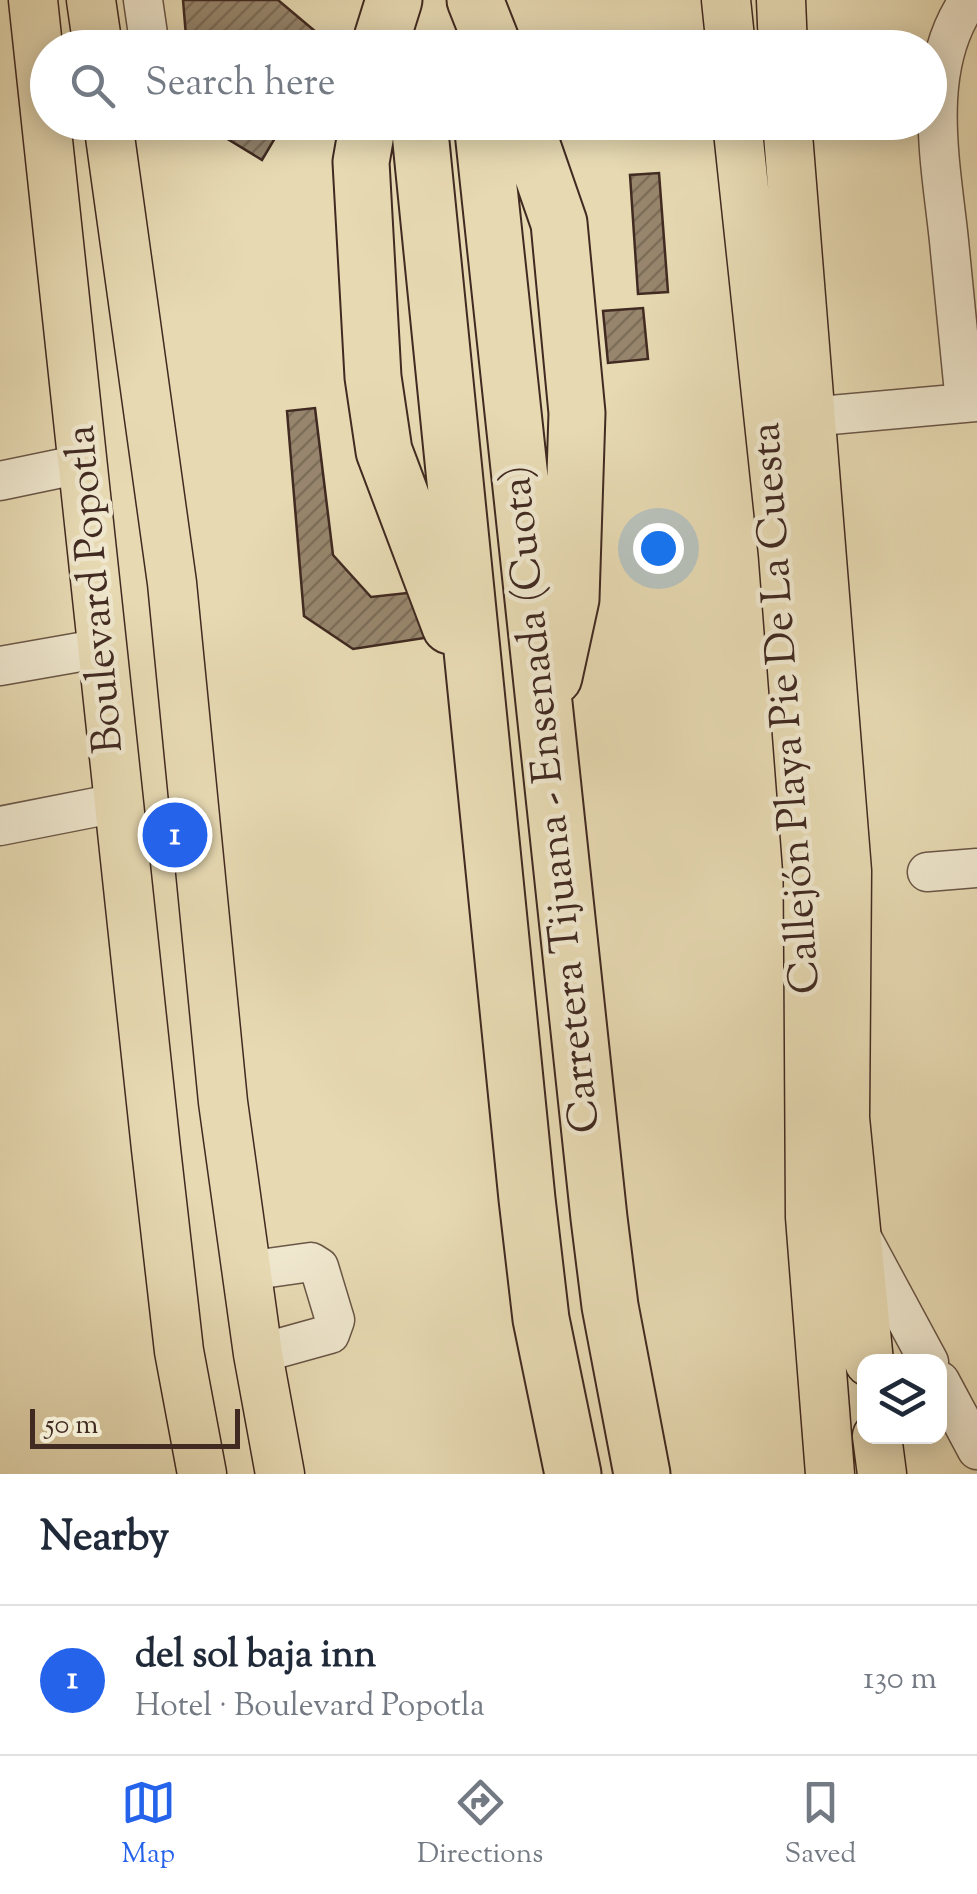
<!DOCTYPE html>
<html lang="en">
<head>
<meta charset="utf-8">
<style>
  :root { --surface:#fff; --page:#f6f6f7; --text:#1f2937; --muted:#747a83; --line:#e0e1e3; --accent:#2563eb }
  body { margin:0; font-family:"Sorts Mill Goudy",serif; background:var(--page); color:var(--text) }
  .controls { position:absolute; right:30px; bottom:30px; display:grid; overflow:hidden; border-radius:20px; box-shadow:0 5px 25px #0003 }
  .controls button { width:90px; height:90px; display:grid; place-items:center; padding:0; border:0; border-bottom:2px solid var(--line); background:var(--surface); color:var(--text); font:50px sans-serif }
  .scale { position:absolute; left:30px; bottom:25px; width:210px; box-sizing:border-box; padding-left:10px; border:5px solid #412a21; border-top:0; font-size:28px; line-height:35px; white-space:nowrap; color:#412a21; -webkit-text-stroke:8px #efe7ce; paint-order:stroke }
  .you { position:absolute; left:658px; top:548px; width:35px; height:35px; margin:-25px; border:8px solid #fff; border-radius:50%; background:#1a73e8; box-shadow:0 0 0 15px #1a73e833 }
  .badge { display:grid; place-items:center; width:65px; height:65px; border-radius:50%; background:var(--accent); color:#fff; font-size:32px; font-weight:700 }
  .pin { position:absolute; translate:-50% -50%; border:5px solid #fff; box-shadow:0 2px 10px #0006 }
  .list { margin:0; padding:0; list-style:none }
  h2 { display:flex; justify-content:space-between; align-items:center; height:130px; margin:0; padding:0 40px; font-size:42px }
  h2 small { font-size:32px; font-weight:400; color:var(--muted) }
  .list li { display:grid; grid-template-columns:65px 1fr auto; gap:30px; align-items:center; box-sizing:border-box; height:150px; padding:0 40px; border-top:2px solid var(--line) }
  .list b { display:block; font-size:38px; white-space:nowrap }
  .list p { margin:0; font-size:32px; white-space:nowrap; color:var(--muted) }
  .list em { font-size:32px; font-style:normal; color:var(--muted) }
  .icon { flex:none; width:55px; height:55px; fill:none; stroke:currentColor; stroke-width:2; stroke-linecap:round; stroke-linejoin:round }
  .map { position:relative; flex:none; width:977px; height:1474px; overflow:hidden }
  .search { position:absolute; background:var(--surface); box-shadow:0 5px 25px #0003; left:30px; right:30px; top:30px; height:110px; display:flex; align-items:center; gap:25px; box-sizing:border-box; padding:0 35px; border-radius:55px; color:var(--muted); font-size:38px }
  .sheet { height:280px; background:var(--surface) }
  nav { display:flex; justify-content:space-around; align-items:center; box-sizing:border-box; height:140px; border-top:2px solid var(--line); background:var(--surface); font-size:28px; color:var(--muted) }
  nav a { display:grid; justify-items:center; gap:5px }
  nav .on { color:var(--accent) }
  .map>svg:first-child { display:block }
  .building { fill:url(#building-hatch); stroke:#412a21; stroke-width:2.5 }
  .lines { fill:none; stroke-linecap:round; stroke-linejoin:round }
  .minor-casing { stroke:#6a5646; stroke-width:41 }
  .major-casing { stroke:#412a21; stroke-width:51 }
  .highway-casing { stroke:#412a21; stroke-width:59 }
  .minor { stroke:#efe7ce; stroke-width:38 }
  .major { stroke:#e7dab3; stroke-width:48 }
  .highway { stroke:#e7dab3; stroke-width:55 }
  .labels { text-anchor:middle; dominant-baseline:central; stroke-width:9; stroke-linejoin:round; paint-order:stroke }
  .street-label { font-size:42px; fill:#412a21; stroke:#efe7ce }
</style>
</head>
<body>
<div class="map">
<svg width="977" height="1474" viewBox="0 0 977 1474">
  <defs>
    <pattern id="building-hatch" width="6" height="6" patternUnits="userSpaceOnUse" patternTransform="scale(2.5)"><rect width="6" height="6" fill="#97866d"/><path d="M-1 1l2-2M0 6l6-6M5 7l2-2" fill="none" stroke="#7d6e59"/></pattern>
  </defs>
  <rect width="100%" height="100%" fill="#e7dab3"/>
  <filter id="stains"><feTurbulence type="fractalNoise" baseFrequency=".002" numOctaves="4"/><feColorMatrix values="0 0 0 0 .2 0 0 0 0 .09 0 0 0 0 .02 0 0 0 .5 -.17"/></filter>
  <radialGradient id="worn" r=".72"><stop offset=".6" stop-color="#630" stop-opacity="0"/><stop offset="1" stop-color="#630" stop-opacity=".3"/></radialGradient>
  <!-- building -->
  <path class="building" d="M183 0H278L335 48H187Z
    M235 122H272L281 128 262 160 226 138Z
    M659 173 668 292 638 294 630 175Z
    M643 308 648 359 608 363 603 311Z
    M315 408 333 555 371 597 407 593 432 619 431 637 353 649 304 616 287 411Z"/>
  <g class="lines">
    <defs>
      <path id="minor" d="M143 0 150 48
        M965 403C960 349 954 295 949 241 941 163 920 69 969 0
        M786 419 977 402
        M0 481 86 463
        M0 666 103 648
        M0 826 117 803
        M927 872 977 868
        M861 1236 929 1362
        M247 1271 311 1262 319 1267 335 1320 330 1334 258 1354
        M940 1381 977 1450"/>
      <path id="major" d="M33 0 156 1149 179 1351 202 1474
        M91 0 98 48
        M726 0 731 48
        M781 0 783 48
        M108 122 172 583 223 1102 258 1354 280 1474
        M737 122 783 554 808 877 810 1217 830 1474
        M787 122 847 871 845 1118 869 1362
        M877 1436 882 1474"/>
      <path id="highway" d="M475 0 494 48
        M379 48 394 0
        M368 122 361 162 373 377 384 451 450 626
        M419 122 527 1199 541 1319 573 1474
        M482 122 599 1218 610 1306 642 1474
        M524 122 559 223 577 413 571 599 554 677"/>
    </defs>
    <!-- minor casing -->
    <use href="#minor" class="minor-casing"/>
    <!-- major casing -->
    <use href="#major" class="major-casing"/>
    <!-- highway casing -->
    <use href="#highway" class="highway-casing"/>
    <!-- minor -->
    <use href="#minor" class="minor"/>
    <!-- major -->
    <use href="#major" class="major"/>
    <!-- highway -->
    <use href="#highway" class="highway"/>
  </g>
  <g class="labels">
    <!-- street labels -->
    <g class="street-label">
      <text transform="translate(97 589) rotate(-95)">Boulevard Popotla</text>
      <text transform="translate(788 708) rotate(-94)">Callejón Playa Pie De La Cuesta</text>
      <text transform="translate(553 799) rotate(-96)">Carretera Tijuana - Ensenada (Cuota)</text>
    </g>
  </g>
  <rect width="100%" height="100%" filter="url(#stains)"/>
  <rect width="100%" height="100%" fill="url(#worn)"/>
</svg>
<div class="controls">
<button><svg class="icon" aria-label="layers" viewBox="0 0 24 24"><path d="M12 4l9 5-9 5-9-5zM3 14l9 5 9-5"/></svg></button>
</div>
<div class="scale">50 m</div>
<div class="you"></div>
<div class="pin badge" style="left:175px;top:835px">1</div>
<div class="search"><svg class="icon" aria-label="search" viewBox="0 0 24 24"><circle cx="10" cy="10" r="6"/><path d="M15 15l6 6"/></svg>Search here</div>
</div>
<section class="sheet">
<h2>Nearby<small></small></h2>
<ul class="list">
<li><span class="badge">1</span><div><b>del sol baja inn</b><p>Hotel · Boulevard Popotla</p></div><em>130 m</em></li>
</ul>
</section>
<nav>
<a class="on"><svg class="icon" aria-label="map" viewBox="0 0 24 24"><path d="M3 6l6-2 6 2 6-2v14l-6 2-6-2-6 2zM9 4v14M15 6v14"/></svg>Map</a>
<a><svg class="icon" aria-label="directions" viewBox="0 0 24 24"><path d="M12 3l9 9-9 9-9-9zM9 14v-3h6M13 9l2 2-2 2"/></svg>Directions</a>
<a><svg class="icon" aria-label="saved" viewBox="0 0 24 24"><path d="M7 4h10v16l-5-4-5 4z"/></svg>Saved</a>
</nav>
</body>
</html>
